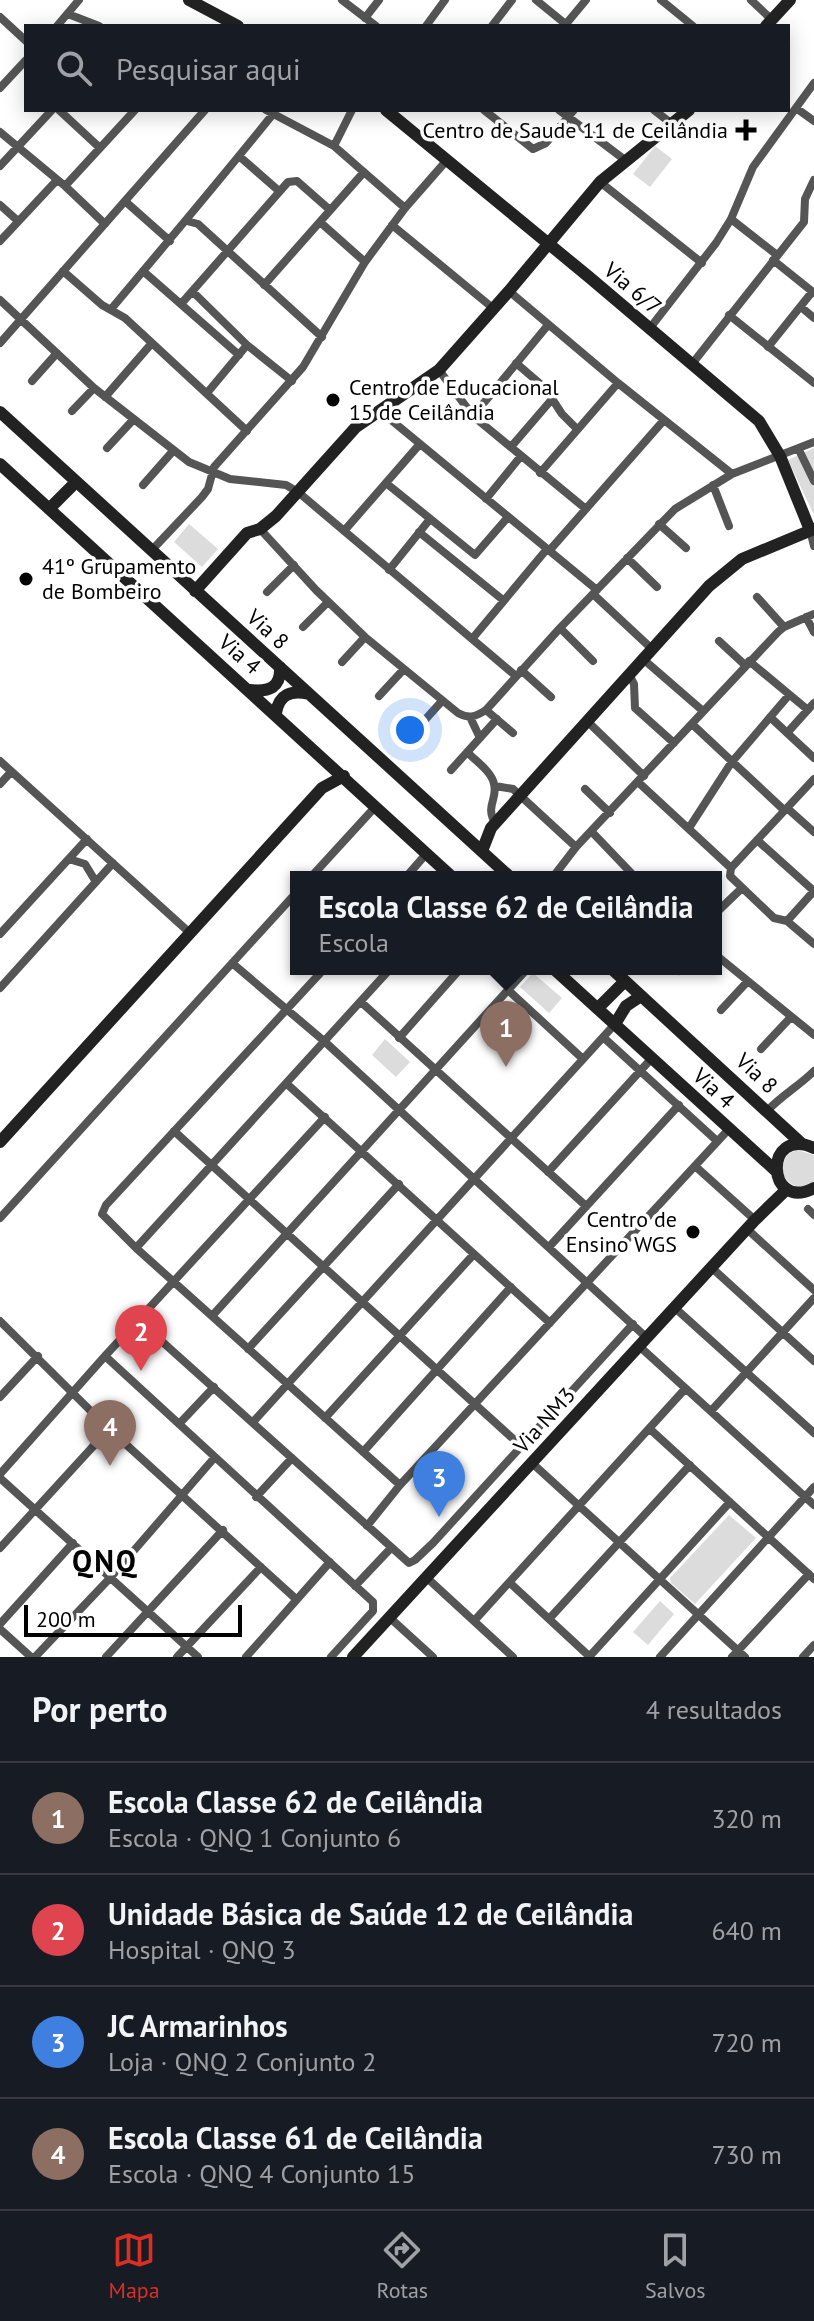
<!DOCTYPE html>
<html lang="pt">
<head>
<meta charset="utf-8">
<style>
  :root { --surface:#171b24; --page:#20242c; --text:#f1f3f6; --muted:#9ea1a6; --line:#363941; --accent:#d93025 }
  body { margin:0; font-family:"PT Sans",sans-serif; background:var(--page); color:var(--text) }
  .scale { position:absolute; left:24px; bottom:20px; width:218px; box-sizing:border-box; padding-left:8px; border:4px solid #000; border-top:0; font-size:22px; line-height:28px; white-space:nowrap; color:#000; -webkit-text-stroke:6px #fff; paint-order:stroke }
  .you { position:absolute; left:410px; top:730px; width:28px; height:28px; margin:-20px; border:6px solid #fff; border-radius:50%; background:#1a73e8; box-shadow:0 0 0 12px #1a73e833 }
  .badge { display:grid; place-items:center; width:52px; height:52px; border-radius:50%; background:var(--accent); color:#fff; font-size:26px; font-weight:700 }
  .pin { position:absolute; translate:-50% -66px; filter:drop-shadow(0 2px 4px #0008) }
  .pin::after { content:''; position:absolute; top:42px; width:28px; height:24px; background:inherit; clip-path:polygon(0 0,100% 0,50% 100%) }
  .popup { position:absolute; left:290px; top:871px; width:432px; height:104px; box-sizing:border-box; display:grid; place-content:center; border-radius:0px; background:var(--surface); filter:drop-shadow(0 2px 6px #0005); font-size:26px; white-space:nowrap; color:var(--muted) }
  .popup b { font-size:30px; color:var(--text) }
  .popup::after { content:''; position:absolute; left:50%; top:100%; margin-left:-16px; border:16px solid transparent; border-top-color:var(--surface) }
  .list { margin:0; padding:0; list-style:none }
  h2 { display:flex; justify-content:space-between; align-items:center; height:104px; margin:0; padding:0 32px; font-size:34px }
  h2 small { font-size:26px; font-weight:400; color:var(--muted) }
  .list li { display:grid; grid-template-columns:52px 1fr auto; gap:24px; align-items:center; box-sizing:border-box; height:112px; padding:0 32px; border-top:2px solid var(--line) }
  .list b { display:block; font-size:30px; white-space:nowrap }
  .list p { margin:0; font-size:26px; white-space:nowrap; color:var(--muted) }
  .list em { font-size:26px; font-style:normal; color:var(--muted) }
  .icon { flex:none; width:44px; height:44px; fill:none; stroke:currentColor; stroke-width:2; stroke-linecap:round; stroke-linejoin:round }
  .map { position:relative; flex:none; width:814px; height:1657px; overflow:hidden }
  .search { position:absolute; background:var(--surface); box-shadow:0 4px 20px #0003; left:24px; right:24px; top:24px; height:88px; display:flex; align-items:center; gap:20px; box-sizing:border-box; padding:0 28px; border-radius:0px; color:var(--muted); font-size:30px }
  .sheet { height:552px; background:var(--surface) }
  nav { display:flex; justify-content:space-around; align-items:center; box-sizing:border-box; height:112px; border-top:2px solid var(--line); background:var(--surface); font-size:22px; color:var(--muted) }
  nav a { display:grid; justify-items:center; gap:4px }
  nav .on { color:var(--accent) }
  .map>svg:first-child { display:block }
  .green { fill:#dcdcdc }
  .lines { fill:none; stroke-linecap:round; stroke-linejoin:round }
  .street { stroke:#555; stroke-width:8 }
  .secondary { stroke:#222; stroke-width:12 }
  .poi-dot { fill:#000; stroke:#fff; stroke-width:3 }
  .labels { text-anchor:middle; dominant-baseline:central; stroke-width:7; stroke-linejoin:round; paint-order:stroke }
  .poi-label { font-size:22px; fill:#000; stroke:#fff; text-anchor:end }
  .street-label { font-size:22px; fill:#000; stroke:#fff }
  .district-label { font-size:30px; font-weight:bold; letter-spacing:2px; fill:#000; stroke:#fff }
</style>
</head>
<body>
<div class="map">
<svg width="814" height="1657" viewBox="0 0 814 1657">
  <rect width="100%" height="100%" fill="#fff"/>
  <!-- green -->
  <path class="green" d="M655 146 672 159 650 187 633 174Z
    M814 448V515L788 460Z
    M189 524 218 549 202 567 174 542Z
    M533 973 562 998 549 1013 520 987Z
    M385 1039 410 1062 396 1077 372 1055Z
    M797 1150 814 1155V1182C801 1191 790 1187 783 1174 783 1162 784 1154 797 1150Z
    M729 1515 756 1538 695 1604 671 1583 670 1578Z
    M660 1601 674 1614 648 1645 633 1632Z"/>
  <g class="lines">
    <!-- street -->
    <path class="street" d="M342 0 376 26
      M536 0 568 26
      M661 0 693 26
      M751 0 771 19
      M68 14 99 26
      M0 17 26 41
      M365 18 379 0
      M566 24 586 0
      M57 26 79 0
      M426 26 445 0
      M492 26 512 0
      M0 88 26 60
      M796 108 814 121
      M59 110 100 148
      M266 110 334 146 405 208
      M484 110 533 149 546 143 574 110
      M559 110 625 160
      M654 110 672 124
      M0 132 65 186 105 224
      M334 146 352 110
      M239 156 279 191
      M0 166 52 110
      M600 182 702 263
      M65 186 135 110
      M126 202 170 241
      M0 205 18 221
      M731 219 777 255
      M187 221 198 224 322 337
      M320 222 365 262
      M392 225 494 309
      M0 241 57 180
      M773 260 814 293
      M63 271 102 305 125 318 247 431
      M143 271 239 355
      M264 285 364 172
      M509 291 618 383 732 474
      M193 292 247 345 292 381
      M0 300 94 388 189 462 230 479 286 485 298 492 516 676
      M181 304 288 182 297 181 330 210
      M801 307 814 318
      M112 308C166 244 220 180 273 114
      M729 315 814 383
      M650 328 716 243 731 219 753 167 814 83
      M0 343 205 110
      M768 347 812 292
      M516 363 545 388 562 414 577 429
      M692 364 804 222 805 199 814 180
      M439 370 473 416 586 509
      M32 381 57 353
      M207 393 247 345
      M105 397 152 343
      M379 410 597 590
      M72 411 94 388
      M473 416 548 325
      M511 447 553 398
      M107 448 133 420
      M799 450 814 481
      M540 473 618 383
      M386 483 475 555 508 517
      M143 485 173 451
      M713 485 729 526
      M486 499 521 456
      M659 524 686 548
      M260 529 316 590 365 637 458 713C469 719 475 717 486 710L560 628 675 509 732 474 814 442
      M810 530 814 546
      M344 531 419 445
      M419 532 503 600
      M151 551 202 497 208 489 214 467 303 367 365 262 405 208 447 160
      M549 551 664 420
      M627 558 657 587
      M389 570 430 519
      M267 592 294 565
      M593 594 652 649
      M757 597 784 627
      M806 617 814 632
      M303 627 328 602
      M560 628 593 661
      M472 639 547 549
      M719 641 745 665
      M643 659 703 711
      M749 661 808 710
      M342 662 365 637
      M521 670 551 697
      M629 674 634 684 635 708 674 743
      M379 696 404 669
      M486 710 513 733
      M470 717 480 738
      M770 717 814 758
      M587 721 644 776
      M692 724 784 810
      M414 732 442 701
      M787 733 814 703
      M468 753C476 761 492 772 494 784 498 800 485 805 495 823
      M0 761 191 934
      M451 770 497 719
      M638 782 731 868 730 876 774 918 787 921 814 944
      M0 784 11 772
      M495 786 513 789 576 847
      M585 789 610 813
      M787 808 814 832
      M689 828 731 763 789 695
      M591 831 635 877
      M757 840 814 891
      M69 859 85 864 96 882
      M731 868 814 779
      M311 877 376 806
      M406 877 427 853
      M553 877 576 847 778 632 784 627 814 614
      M717 912 742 888
      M787 921 814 891
      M0 934 87 839
      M716 955 814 1035
      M232 963 324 1041 647 1338
      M324 969 106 1205 102 1214 136 1248 400 1485
      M679 971 681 969
      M0 988 113 863
      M508 990 583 1059
      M361 1002 586 1206
      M721 1010 747 982
      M603 1037 717 1141
      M399 1038 460 969
      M761 1049 791 1017
      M287 1084 550 1323
      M767 1111C782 1095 799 1086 814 1071
      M174 1131 521 1446
      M695 1166 755 1220
      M548 1172 652 1058
      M808 1209 814 1215
      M0 1218 296 893
      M747 1229 814 1290
      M549 1247 679 1105
      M136 1248 390 969
      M712 1268 814 1361
      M675 1308 814 1433
      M212 1316 527 969
      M138 1320 409 1563 415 1560 433 1543 633 1324
      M0 1321 109 1429 296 1599
      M639 1346 814 1505
      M248 1349 399 1184
      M105 1356 373 1602V1611L331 1657
      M0 1397 38 1356
      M711 1411 814 1298
      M325 1418 474 1254
      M253 1422 615 1024
      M179 1424 214 1387
      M651 1430 814 1579
      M363 1452 511 1287
      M532 1463 745 1657
      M0 1474 105 1356 325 1117
      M0 1478 198 1657
      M256 1497 292 1458
      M367 1526 400 1485 729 1129
      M0 1548 109 1429
      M426 1577 513 1657
      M510 1583 590 1657
      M355 1586 391 1548
      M389 1617 433 1657
      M549 1619 690 1465
      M474 1621 685 1389
      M0 1624 73 1543
      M0 1629 31 1657
      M35 1657 111 1577 215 1457
      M106 1657 223 1530
      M177 1657 261 1567
      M246 1657 330 1562
      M589 1657 730 1502
      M660 1657 814 1487
      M732 1657 809 1574
      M803 1657 814 1645"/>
    <!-- secondary -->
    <path class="secondary" d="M189 0 238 26
      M766 26 790 0
      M386 110 589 277 759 421 780 456 810 530
      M0 412 510 877
      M0 464 452 877
      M49 509 76 482
      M195 591 247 533 260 529 276 516 356 427 439 370 509 291 600 182 689 110
      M250 690C269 692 281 688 280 667
      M276 713C279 694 291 690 309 694
      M482 851 491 828 709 586 742 559 814 529
      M554 969 776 1171
      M612 969 802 1144
      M598 1008 625 981
      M615 1024 626 1006 641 996
      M0 1142 322 788 344 776
      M814 1148C763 1125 766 1213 814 1188
      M353 1657 755 1220 787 1189"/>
  </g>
  <!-- markers -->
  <g class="poi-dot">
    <path d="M742 118h8v8h8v8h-8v8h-8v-8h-8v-8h8z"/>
    <circle cx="333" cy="400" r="8"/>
    <circle cx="26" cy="579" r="8"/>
    <circle cx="693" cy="1232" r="8"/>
  </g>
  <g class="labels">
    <!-- poi labels -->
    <g class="poi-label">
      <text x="728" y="130">Centro de Saude 11 de Ceilândia</text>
      <text x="349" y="387" text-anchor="start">Centro de Educacional<tspan x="349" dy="25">15 de Ceilândia</tspan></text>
      <text x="42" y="566" text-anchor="start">41º Grupamento<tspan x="42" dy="25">de Bombeiro</tspan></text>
      <text x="677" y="1219">Centro de<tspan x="677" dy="25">Ensino WGS</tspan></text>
    </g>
    <!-- street labels -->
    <g class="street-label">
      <text transform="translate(633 288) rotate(40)">Via 6/7</text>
      <text transform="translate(268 629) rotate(42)">Via 8</text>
      <text transform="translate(240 654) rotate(41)">Via 4</text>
      <text transform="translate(757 1073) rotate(43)">Via 8</text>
      <text transform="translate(714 1088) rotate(43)">Via 4</text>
      <text transform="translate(544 1420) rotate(-48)">Via NM3</text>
    </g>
    <!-- district labels -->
    <g class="district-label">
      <text x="105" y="1560">QNQ</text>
    </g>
  </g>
</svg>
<div class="scale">200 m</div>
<div class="you"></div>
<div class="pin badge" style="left:506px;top:1067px;background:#8d6e63">1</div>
<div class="popup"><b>Escola Classe 62 de Ceilândia</b>Escola</div>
<div class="pin badge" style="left:141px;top:1371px;background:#e0444e">2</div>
<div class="pin badge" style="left:439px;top:1517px;background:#3f7fe0">3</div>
<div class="pin badge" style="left:110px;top:1466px;background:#8d6e63">4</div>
<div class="search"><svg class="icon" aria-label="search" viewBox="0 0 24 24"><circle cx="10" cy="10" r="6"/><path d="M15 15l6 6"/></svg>Pesquisar aqui</div>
</div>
<section class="sheet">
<h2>Por perto<small>4 resultados</small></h2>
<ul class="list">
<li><span class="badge" style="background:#8d6e63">1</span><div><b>Escola Classe 62 de Ceilândia</b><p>Escola · QNQ 1 Conjunto 6</p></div><em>320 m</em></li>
<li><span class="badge" style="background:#e0444e">2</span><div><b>Unidade Básica de Saúde 12 de Ceilândia</b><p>Hospital · QNQ 3</p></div><em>640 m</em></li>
<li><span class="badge" style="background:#3f7fe0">3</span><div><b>JC Armarinhos</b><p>Loja · QNQ 2 Conjunto 2</p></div><em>720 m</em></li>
<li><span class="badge" style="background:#8d6e63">4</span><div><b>Escola Classe 61 de Ceilândia</b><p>Escola · QNQ 4 Conjunto 15</p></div><em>730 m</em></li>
</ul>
</section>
<nav>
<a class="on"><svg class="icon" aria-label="map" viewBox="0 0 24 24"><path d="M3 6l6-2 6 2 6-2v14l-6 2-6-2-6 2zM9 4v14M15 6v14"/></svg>Mapa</a>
<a><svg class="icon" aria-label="directions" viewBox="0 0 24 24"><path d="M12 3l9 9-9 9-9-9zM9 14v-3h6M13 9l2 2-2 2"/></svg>Rotas</a>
<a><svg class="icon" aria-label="saved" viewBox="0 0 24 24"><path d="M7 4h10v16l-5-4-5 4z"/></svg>Salvos</a>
</nav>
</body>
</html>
